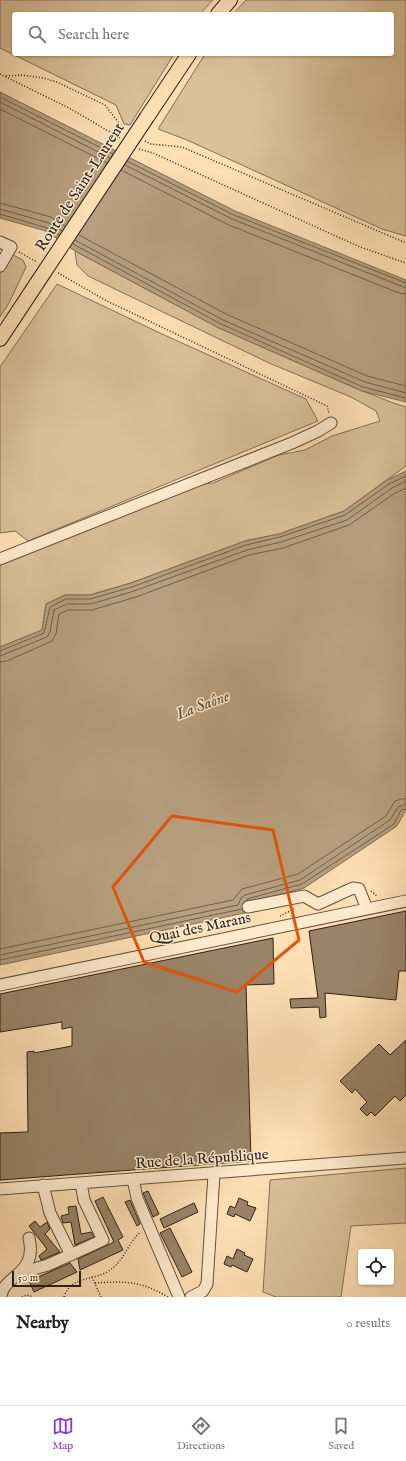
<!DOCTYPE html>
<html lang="en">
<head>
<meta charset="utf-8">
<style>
  :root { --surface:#fff; --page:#f2f2f2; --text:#202124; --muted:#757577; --line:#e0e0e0; --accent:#7c3aed }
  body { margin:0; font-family:"IM FELL English",serif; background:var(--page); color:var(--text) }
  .controls { position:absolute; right:12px; bottom:12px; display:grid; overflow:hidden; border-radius:4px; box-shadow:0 1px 3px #0004 }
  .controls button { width:36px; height:36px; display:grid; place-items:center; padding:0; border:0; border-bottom:1px solid var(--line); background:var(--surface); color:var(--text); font:20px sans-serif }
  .scale { position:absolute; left:12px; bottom:10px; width:69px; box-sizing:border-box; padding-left:4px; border:2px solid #2d2118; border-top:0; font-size:11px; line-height:14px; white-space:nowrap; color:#2d2118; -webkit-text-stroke:3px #feebce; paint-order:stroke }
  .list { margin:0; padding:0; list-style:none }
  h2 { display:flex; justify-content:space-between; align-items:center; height:52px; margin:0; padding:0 16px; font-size:17px }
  h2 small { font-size:13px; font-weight:400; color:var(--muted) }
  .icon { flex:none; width:22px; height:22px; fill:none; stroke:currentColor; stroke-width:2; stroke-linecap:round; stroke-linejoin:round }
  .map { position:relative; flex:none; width:406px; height:1297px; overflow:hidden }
  .search { position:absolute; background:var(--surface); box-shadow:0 1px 3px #0004; left:12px; right:12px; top:12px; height:44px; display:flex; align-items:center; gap:10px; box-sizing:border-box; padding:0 14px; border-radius:4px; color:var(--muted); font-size:15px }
  .sheet { height:108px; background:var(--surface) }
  nav { display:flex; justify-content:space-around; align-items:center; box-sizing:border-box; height:56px; border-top:1px solid var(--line); background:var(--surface); font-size:11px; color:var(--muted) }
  nav a { display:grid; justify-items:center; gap:2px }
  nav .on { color:var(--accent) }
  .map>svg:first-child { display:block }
  .green { fill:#dac099; stroke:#847058 }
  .water { fill:#b79f7f; stroke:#806d56 }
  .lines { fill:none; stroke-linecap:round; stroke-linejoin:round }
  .shore { stroke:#72604c; stroke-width:1 }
  .building { fill:#9a8469; stroke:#2d2118 }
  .minor-casing { stroke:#61513f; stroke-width:13 }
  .major-casing { stroke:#2d2118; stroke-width:16 }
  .path { stroke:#2d2118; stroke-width:1.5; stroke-dasharray:1 2; stroke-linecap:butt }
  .minor { stroke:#feebce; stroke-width:11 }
  .major { stroke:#fee0b4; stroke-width:14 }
  .major-bridge-casing { stroke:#2d2118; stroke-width:16; stroke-linecap:butt }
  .major-bridge { stroke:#fee0b4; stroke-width:14 }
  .marked { fill:none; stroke:#df560d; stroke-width:3; stroke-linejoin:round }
  .labels { text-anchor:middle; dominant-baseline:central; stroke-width:3; stroke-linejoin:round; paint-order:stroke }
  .street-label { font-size:15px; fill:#2d2118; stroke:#feebce }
  .water-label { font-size:16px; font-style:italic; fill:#5d4d3c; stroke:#feebce }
</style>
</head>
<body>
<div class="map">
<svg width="406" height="1297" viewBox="0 0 406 1297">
  <rect width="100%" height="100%" fill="#fee0b4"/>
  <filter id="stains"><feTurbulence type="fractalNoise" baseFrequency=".005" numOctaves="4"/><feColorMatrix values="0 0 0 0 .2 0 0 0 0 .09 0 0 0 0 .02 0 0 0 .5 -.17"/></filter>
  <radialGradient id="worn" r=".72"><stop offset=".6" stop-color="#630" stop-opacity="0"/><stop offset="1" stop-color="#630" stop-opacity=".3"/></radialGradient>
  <!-- green -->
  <path class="green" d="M0 0H213L200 14H14V54H174L130 125 124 124 116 105 0 48Z
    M246 0H406V236L382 229 187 140 158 129 205 54H392V14H233Z
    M75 251 219 328 362 391C378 396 390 403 406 407V466L344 511 279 534 245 541 131 583 90 595H65L46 604 42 630 0 647V563L193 485 213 483 279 455 305 450 332 436 380 421 376 411 351 397 269 363 88 276 77 265Z
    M11 254 23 260 26 267 9 303 0 317V273Z
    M57 284 162 334 306 399 318 421 28 541 15 531 0 533V367Z
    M406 1168V1223L351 1226 341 1297H276L263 1292 270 1180Z"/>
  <!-- water -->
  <path class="water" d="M0 92 235 211 406 280V402L362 391 219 328 75 251 46 231 0 218Z
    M406 471V810L397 826 304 888 248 903 249 912 0 965V647L42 630 46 604 65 595H90L131 583 245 541 279 534 344 511 387 480Z"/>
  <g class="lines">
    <!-- shore -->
    <path class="shore" d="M0 97 113 154
      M0 102 110 158
      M0 109 107 163
      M127 161 234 215 406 283
      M125 165 232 219 406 288
      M121 170 229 225 399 293 406 294
      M0 203 51 217 65 226
      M0 209 49 223 62 231
      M0 214 47 228 59 235
      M79 235 226 314 367 376 406 386
      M75 240 223 320 365 382 406 393
      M73 244 221 324 363 387 406 398
      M0 651 44 633 50 607 66 599H90L132 587 246 545 280 537 345 515 389 484 406 476
      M0 656 47 637 50 632 54 610 67 604H91L134 591 247 550 281 542 347 520 392 488 406 481
      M0 662 7 661 52 641 56 634 59 614 68 610H92L136 597 249 555 283 548 349 525 395 493 406 488
      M245 902 247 899 302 884 394 824 401 810 406 809
      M0 949 233 900 242 889 298 874 386 816 395 801 406 798
      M0 955 238 905 241 898 245 895 300 880 390 820 398 807 406 804
      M0 960 242 909"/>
  </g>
  <!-- building -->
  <path class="building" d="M406 911V971H399L396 1000 325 993 326 1017 320 1018 319 1007 291 1008 290 999 318 998 309 931Z
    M273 938 274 984 246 985 251 1161 0 1180V1133L28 1132 27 1052 34 1051V1053L72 1046V1027L62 1029V1022L0 1032V994Z
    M406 1040V1095L400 1101 395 1096 375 1116 371 1112 367 1116 360 1109 367 1102 355 1089 352 1093 340 1081 379 1044 390 1055Z
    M148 1191 159 1214 153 1217 143 1193Z
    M103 1197 123 1237 118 1240 123 1250 80 1270 78 1259 114 1242 95 1201Z
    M239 1198 248 1202 247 1205 256 1208 250 1221 235 1214 234 1217 227 1214 230 1206 235 1208Z
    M130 1200 140 1224 137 1226 125 1202Z
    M194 1203 198 1212 164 1228 160 1219Z
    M76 1206 81 1234 91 1232 94 1237 75 1245 71 1222 63 1223 61 1216 69 1214 68 1207Z
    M35 1221 40 1227 47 1222 50 1229 45 1234 60 1252 41 1260 39 1256 47 1249 29 1226Z
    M170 1228 192 1272 182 1277 160 1233Z
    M237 1249 245 1253 244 1255 253 1259 247 1272 232 1265 231 1267 224 1264 227 1256 233 1259Z
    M70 1263 77 1272 34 1292 29 1281Z"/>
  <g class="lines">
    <defs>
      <path id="minor" d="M0 242 11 247 0 266
        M0 559 292 443 318 431 331 423
        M248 907 304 896 318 904 353 888 359 889 367 909
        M0 985 406 901
        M133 1179 137 1198 179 1297
        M43 1185 50 1213 71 1255
        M0 1189 406 1158
        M20 1273 48 1265 103 1240 84 1200 81 1183
        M1 1297C2 1275 38 1276 29 1238
        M191 1297 203 1291 207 1284 214 1174"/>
      <path id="major" d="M218 14 230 0
        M147 117 189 54
        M0 339 37 283"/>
    </defs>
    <!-- minor casing -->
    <use href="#minor" class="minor-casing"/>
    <!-- major casing -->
    <use href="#major" class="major-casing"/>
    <!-- path -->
    <path class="path" d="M0 74 69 108 120 138
      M6 76 22 75 43 78 57 82 105 105 125 131
      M145 141 151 144 182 147 406 243
      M139 149 153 153 360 247 406 263
      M19 252 37 262
      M58 273 107 301 327 406 329 413
      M371 891 377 896
      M280 916 294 909
      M92 1277 101 1297
      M95 1283C126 1281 141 1281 168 1297
      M22 1297 27 1295 33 1297
      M64 1297C71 1276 91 1281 107 1272 126 1261 127 1242 141 1232"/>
    <!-- minor -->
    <use href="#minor" class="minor"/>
    <!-- major -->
    <use href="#major" class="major"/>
    <defs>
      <path id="major-bridge" d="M37 283 147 117"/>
    </defs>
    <!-- major-bridge casing -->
    <use href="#major-bridge" class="major-bridge-casing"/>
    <!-- major-bridge -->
    <use href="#major-bridge" class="major-bridge"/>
  </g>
  <!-- marked area -->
  <path class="marked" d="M172 816 273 830 299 940 237 992 144 962 113 887Z"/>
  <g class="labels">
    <!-- street labels -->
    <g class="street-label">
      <text transform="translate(80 187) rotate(-57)">Route de Saint-Laurent</text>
      <text transform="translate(200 928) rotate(-12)">Quai des Marans</text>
      <text transform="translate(202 1159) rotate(-4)">Rue de la République</text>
    </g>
    <!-- water labels -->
    <g class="water-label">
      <text transform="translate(203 706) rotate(-21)">La Saône</text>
    </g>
  </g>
  <rect width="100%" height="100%" filter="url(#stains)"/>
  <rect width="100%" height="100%" fill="url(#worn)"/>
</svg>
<div class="controls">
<button><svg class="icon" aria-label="locate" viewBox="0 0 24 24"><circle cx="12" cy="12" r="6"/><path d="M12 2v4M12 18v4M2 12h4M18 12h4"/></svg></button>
</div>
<div class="scale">50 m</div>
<div class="search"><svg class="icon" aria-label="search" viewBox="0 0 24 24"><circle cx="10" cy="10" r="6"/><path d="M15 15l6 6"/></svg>Search here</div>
</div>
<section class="sheet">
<h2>Nearby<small>0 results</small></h2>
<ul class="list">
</ul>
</section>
<nav>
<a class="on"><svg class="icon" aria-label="map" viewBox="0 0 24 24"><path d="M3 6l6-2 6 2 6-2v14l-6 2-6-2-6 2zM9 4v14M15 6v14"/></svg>Map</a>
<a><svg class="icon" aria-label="directions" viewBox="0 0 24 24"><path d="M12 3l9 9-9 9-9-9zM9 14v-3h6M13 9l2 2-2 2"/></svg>Directions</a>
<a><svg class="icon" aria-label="saved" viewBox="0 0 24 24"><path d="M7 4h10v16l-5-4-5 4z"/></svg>Saved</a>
</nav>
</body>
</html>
